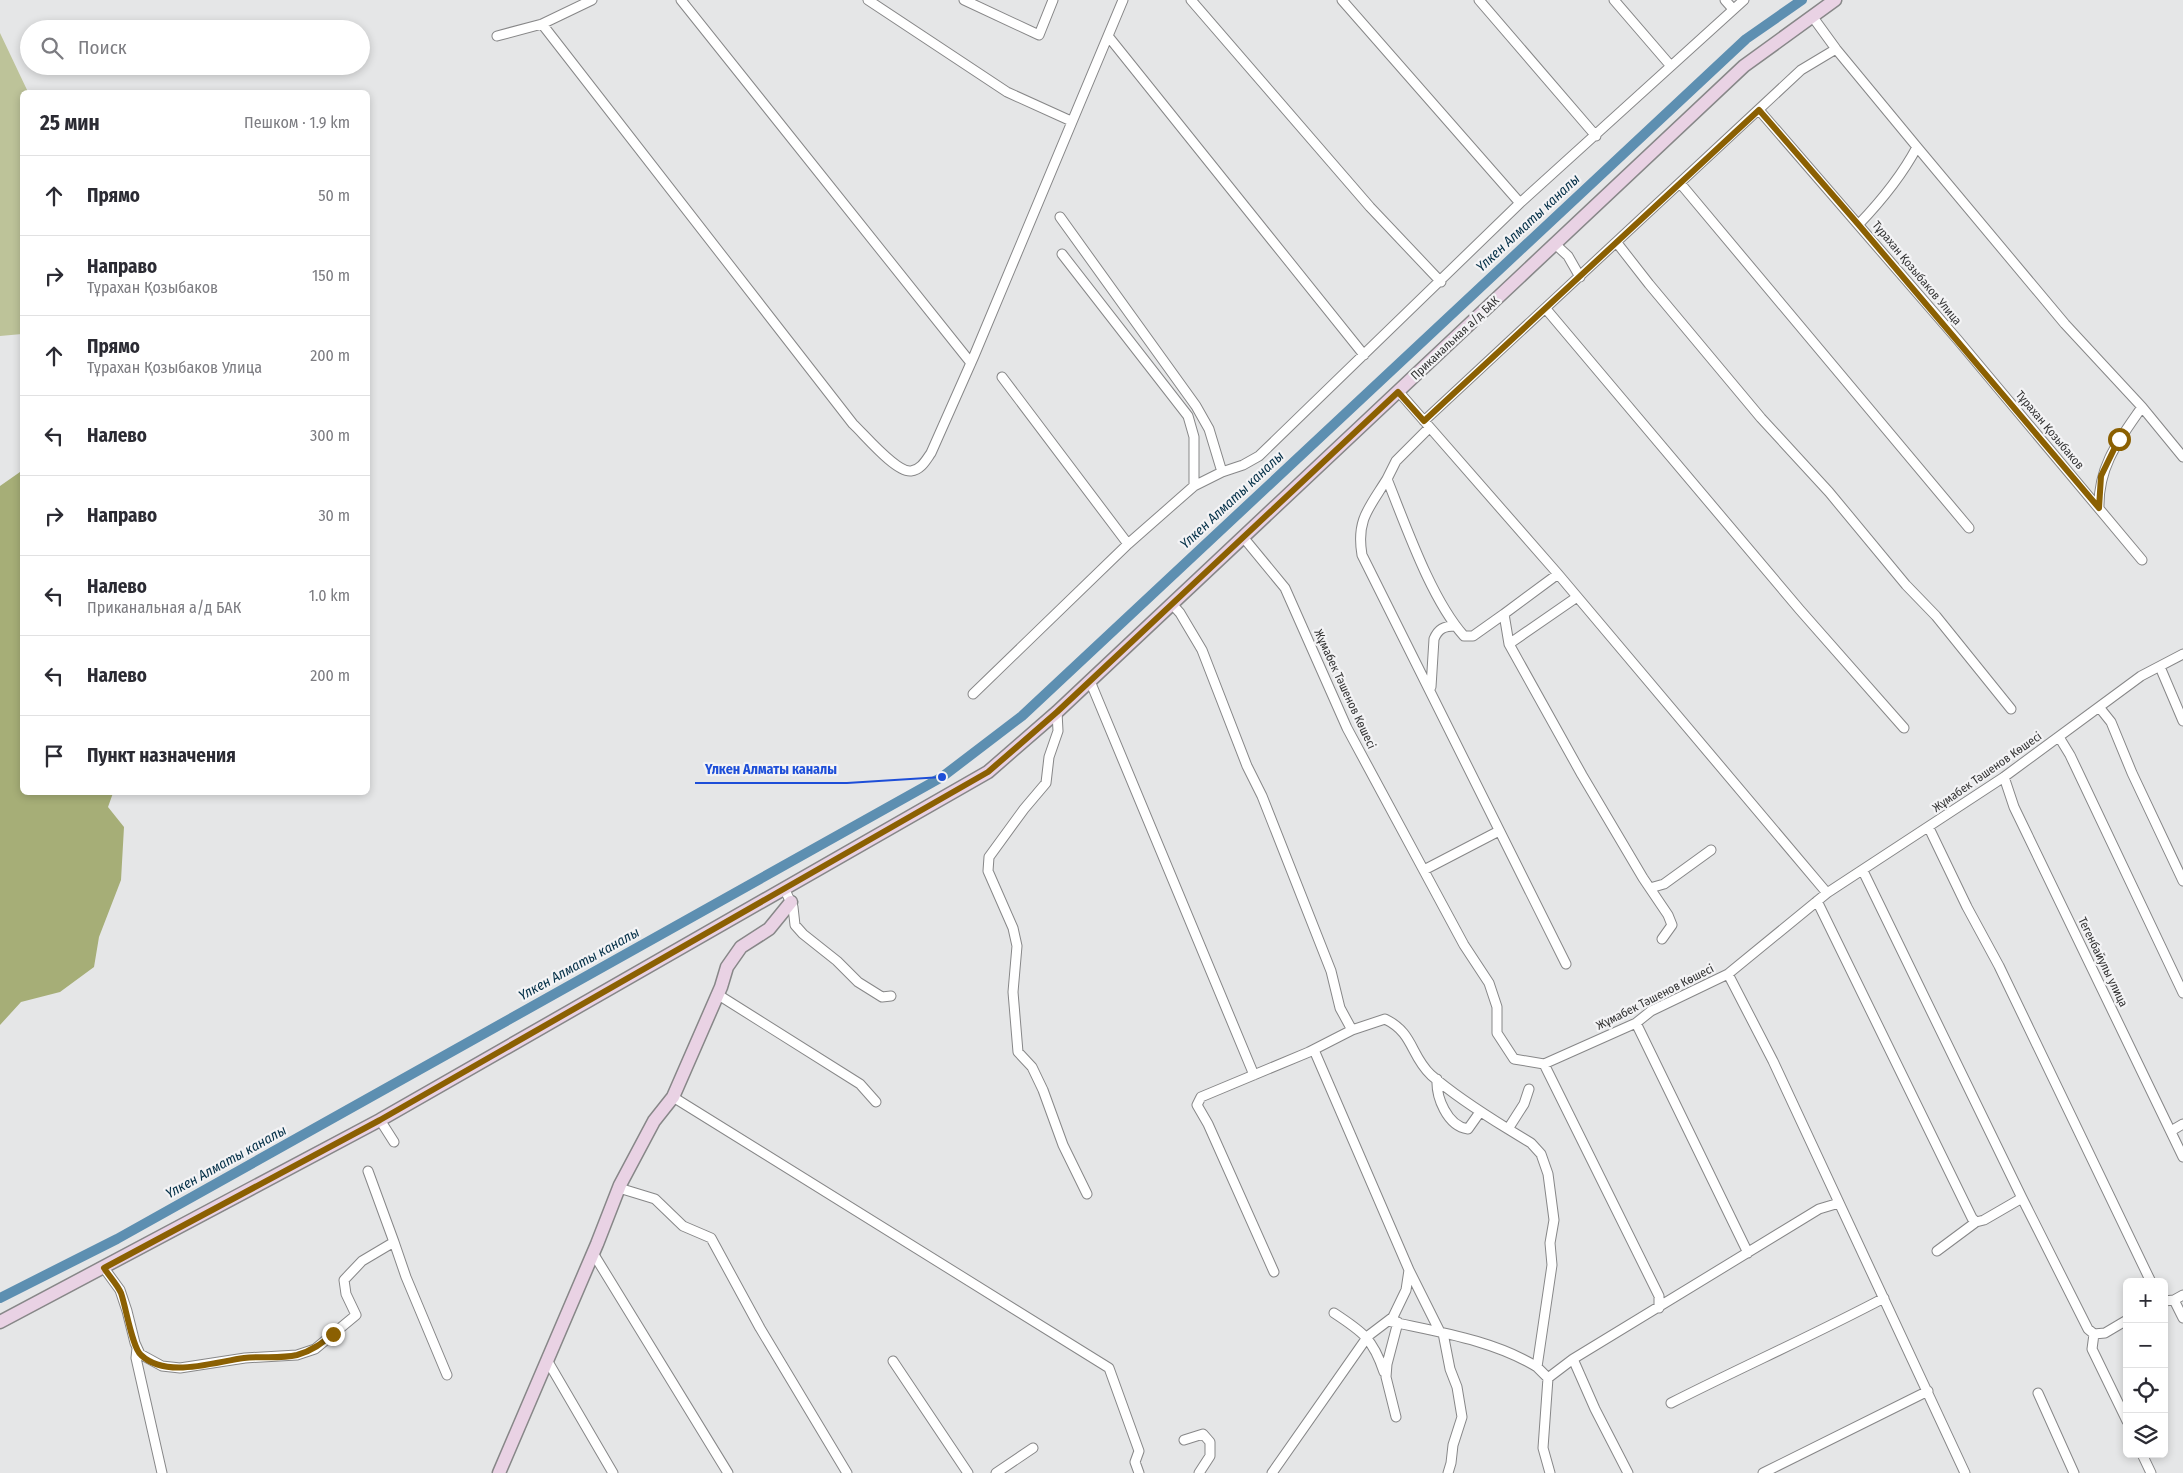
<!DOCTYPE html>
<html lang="ru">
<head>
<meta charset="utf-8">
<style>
  :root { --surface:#fff; --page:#f2f2f3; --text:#2b2b33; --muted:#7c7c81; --line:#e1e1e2 }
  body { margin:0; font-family:"Fira Sans Condensed",sans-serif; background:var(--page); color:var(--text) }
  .controls { position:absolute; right:15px; bottom:15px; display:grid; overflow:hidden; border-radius:8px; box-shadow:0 2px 8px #0003 }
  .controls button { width:45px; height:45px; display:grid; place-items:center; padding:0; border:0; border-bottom:1px solid var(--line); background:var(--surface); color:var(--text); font:25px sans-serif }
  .stop { position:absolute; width:15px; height:15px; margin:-11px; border:4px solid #8b6002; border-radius:50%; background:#fff }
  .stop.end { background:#8b6002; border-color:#fff; box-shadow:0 1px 5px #0008 }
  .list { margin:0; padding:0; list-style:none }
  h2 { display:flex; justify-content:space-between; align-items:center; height:65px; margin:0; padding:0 20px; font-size:21px }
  h2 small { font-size:16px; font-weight:400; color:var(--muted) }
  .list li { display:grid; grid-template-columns:32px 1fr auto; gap:15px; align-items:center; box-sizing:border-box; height:80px; padding:0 20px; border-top:1px solid var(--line) }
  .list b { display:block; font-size:19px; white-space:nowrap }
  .list p { margin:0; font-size:16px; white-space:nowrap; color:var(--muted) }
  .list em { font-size:16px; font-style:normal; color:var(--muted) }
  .icon { flex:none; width:28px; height:28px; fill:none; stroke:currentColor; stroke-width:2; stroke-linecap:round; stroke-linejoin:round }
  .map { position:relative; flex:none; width:2183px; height:1473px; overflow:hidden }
  .search { position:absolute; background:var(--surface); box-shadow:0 2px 8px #0003; left:20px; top:20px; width:350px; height:55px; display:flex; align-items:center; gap:12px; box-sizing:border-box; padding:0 18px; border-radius:28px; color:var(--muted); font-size:19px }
  .panel { position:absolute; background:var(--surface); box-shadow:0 2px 8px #0003; left:20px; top:90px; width:350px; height:705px; border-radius:8px }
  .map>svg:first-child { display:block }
  .green { fill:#bdc399 }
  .forest { fill:#a6ae77 }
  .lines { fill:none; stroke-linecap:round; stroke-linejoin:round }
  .canal { stroke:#5d8fb1; stroke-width:10 }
  .street-casing { stroke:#878788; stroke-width:11 }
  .secondary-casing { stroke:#878788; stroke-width:15 }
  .street { stroke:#fff; stroke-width:9 }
  .secondary { stroke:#e9d2e4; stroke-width:12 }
  .route { stroke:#8b6002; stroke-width:6 }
  .labels { text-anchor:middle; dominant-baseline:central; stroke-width:4.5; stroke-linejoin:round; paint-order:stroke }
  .street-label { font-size:12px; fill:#333; stroke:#f3f3f5 }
  .water-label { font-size:14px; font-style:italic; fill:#032f47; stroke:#f3f3f5 }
  .leader { fill:none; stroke:#1d4ed8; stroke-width:2 }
  .callout-dot { fill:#1d4ed8; stroke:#f3f3f5; stroke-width:2 }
  .callout-label { font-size:14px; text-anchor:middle; font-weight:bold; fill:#1d4ed8; stroke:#f3f3f5; stroke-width:4.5; stroke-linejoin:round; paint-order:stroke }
</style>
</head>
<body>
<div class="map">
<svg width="2183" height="1473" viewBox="0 0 2183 1473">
  <rect width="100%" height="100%" fill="#e5e6e7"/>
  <!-- green -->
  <path class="green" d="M0 33 28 92H22V334L0 336Z"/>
  <!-- forest -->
  <path class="forest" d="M20 472 22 476V792L113 793 108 807 124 827 121 880 99 937 94 967 60 992 21 1002 0 1025V486Z"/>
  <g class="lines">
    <!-- canal -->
    <path class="canal" d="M0 1298 117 1239 942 777 1022 716 1746 39 1802 0"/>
    <defs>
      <path id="street" d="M681 0 971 363
        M868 0 1007 92 1071 121
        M964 0 1039 35 1053 0
        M1191 0 1370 207 1441 282
        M1342 0 1520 203
        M1479 0 1596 136
        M1614 0 1670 65
        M1725 0 1733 9
        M1812 16 1836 49 1917 147 2065 324 2142 407 2183 457
        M542 24 853 424C864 434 896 473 911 471 921 470 926 460 931 453L974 356 1123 0
        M497 36 542 24 592 0
        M1108 36 1364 355
        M1759 110 1957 339 2142 560
        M1680 183 1969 528
        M1060 217 1196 406 1209 429 1222 472
        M1859 224C1882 200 1901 177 1917 147
        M1617 243 1649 284 1761 418 1829 492 1906 585 1936 616 2011 709
        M1555 244 1568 256 1580 277
        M1062 254 1188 416 1194 437V486
        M1546 309 1800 610 1904 728
        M1002 377 1128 544
        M1398 391 1558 574 1827 893
        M1424 421 1801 70 1836 49
        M1429 428 1396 461 1387 479C1406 526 1431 599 1464 636H1473L1504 614
        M1387 479C1369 508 1356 520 1362 555L1566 964
        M2099 508C2098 466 2119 440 2142 407
        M1243 537 1285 588 1347 728 1464 945 1489 983 1497 1007V1033L1514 1059 1544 1064 1636 1023 1651 1011 1728 974 1827 893 2004 777 2141 676 2183 654
        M1558 574 1504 614 1509 644 1582 775 1643 878 1668 915 1672 925 1662 939
        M1172 604 1180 613 1202 650 1247 766 1262 796 1331 971 1340 1008 1352 1030 1309 1052 1201 1097 1197 1105 1208 1124 1274 1272
        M1509 644 1577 597
        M2160 667 2183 721
        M1090 681 1254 1075
        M1431 687 1434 639C1438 629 1444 626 1455 626
        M973 694 1128 544 1194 486 1222 472 1243 465 1259 456 1520 203 1744 0
        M2099 707 2111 722 2132 773 2183 881
        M1057 712 1058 731 1049 757 1046 783 1024 809 989 857 988 871 1013 928 1017 946 1013 992 1018 1052 1032 1067 1043 1090 1063 1145 1087 1194
        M2059 737 2070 755 2183 993
        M2004 777 2014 807 2183 1157
        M1929 828 1967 907 1999 966 2151 1282
        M1424 870 1499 831
        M1863 871 2022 1198 2088 1329 2094 1334 2105 1333 2127 1320
        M784 888 793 907 795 925 803 934 837 961 858 982 882 997 891 996
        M1650 888 1664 884 1711 850
        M1817 901 1972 1218 1976 1222 1984 1220 2022 1198
        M1728 974 1773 1061 1965 1473
        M717 994 860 1084 876 1102
        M1636 1023 1748 1253
        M1352 1030 1385 1019C1414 1033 1410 1055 1431 1075 1454 1095 1482 1113 1508 1129
        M1544 1064 1659 1296V1308
        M1437 1079C1436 1097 1447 1126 1468 1129L1480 1112
        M1529 1089 1524 1104 1508 1129 1531 1143 1541 1154 1548 1174 1554 1220 1550 1243 1552 1265 1537 1367 1548 1378 1543 1448 1550 1473
        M673 1097 1109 1368 1139 1451 1135 1462 1139 1473
        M380 1120 394 1142
        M2171 1131 2183 1124
        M368 1171 394 1242
        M619 1188 655 1199 683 1226 711 1238 760 1328 847 1473
        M1937 1251 1976 1222
        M593 1253 728 1473
        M104 1268 120 1290 127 1311 135 1343 140 1354 162 1366 180 1368 245 1358 297 1355 315 1349 356 1315 346 1294 344 1280 362 1261 394 1242 406 1277 447 1375
        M1409 1270 1440 1332
        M2174 1300 2183 1318
        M2164 1301 2174 1300 2183 1295
        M1334 1313C1363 1332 1373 1339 1384 1372
        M1388 1321C1438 1332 1493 1340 1537 1367
        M1443 1333 1450 1369 1457 1387 1462 1417 1453 1445 1451 1463 1448 1473
        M2094 1334 2092 1349 2127 1421
        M137 1348 136 1358 162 1473
        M1573 1359 1595 1409 1628 1473
        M547 1360 613 1473
        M893 1361 968 1473
        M1548 1378 1573 1359 1819 1209 1839 1203
        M2038 1393 2074 1473
        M1671 1403C1742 1367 1814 1335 1884 1298
        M1396 1417 1386 1377 1387 1364 1398 1322
        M1184 1440 1203 1434 1210 1442V1456L1199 1473
        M2142 1454 2151 1473
        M996 1473 1033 1448
        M1272 1473 1368 1336 1393 1317 1406 1290 1409 1270 1314 1050
        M1763 1473 1928 1391"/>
      <path id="secondary" d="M0 1322 380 1120 988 772 1057 712 1744 66 1835 0
        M499 1473 597 1244 620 1185 654 1121 673 1097 721 987 727 967 741 947 769 929 791 902"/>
    </defs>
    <!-- street casing -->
    <use href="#street" class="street-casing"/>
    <!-- secondary casing -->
    <use href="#secondary" class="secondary-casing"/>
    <!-- street -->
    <use href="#street" class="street"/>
    <!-- secondary -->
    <use href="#secondary" class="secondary"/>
  </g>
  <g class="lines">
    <!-- route -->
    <path class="route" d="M333 1334C322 1343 312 1351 297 1355 280 1359 262 1356 244 1358 214 1362 166 1379 141 1355 132 1347 126 1307 121 1293 117 1284 109 1276 104 1268L380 1120 988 772 1057 712 1398 392 1424 421 1759 110 1858 224 2099 508 2101 476 2119 439"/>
  </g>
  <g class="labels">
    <!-- street labels -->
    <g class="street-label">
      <text transform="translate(1917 273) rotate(50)">Тұрахан Қозыбаков Улица</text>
      <text transform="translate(1455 338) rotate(-43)">Приканальная а/д БАК</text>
      <text transform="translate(2050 430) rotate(50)">Тұрахан Қозыбаков</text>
      <text transform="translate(1345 689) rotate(65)">Жұмабек Тәшенов Көшесі</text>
      <text transform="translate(1987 772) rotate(-35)">Жұмабек Тәшенов Көшесі</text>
      <text transform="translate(2103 962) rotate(64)">Тегенбайулы улица</text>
      <text transform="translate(1655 997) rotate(-27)">Жұмабек Тәшенов Көшесі</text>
    </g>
    <!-- water labels -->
    <g class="water-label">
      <text transform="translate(1528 223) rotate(-43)">Үлкен Алматы каналы</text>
      <text transform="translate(1232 500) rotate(-43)">Үлкен Алматы каналы</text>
      <text transform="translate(579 964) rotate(-29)">Үлкен Алматы каналы</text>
      <text transform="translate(226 1162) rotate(-29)">Үлкен Алматы каналы</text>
    </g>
  </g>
  <!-- callouts -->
  <path class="leader" d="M942 777L847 783H695"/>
  <circle class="callout-dot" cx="942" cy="777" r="5"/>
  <g class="callout-label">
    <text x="771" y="774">Үлкен Алматы каналы</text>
  </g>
</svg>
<div class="controls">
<button>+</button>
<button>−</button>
<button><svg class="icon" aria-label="locate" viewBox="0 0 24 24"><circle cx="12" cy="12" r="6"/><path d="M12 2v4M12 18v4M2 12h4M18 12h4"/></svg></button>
<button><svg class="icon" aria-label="layers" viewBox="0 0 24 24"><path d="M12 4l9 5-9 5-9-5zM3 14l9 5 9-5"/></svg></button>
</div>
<div class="stop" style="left:2119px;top:439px"></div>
<div class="stop end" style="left:333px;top:1334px"></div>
<div class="search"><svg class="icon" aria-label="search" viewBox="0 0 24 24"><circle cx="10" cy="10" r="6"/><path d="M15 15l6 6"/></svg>Поиск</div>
<section class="panel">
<h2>25 мин<small>Пешком · 1.9 km</small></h2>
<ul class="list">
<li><svg class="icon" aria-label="ahead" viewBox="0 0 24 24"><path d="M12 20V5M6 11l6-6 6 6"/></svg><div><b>Прямо</b></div><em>50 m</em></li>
<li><svg class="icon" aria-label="right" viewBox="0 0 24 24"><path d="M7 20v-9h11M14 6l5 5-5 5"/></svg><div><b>Направо</b><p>Тұрахан Қозыбаков</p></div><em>150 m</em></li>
<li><svg class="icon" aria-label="ahead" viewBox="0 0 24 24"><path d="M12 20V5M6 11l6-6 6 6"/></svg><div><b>Прямо</b><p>Тұрахан Қозыбаков Улица</p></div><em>200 m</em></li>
<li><svg class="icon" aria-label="left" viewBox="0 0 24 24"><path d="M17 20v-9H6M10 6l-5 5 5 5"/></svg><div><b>Налево</b></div><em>300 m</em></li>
<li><svg class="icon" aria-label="right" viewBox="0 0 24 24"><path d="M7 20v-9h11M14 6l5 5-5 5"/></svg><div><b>Направо</b></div><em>30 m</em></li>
<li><svg class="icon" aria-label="left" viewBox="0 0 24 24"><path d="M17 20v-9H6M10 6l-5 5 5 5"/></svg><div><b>Налево</b><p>Приканальная а/д БАК</p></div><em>1.0 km</em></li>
<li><svg class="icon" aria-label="left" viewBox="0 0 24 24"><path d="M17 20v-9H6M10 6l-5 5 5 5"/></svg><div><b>Налево</b></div><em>200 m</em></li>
<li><svg class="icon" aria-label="arrive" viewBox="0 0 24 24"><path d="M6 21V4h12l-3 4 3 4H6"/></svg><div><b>Пункт назначения</b></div></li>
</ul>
</section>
</div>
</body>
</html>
